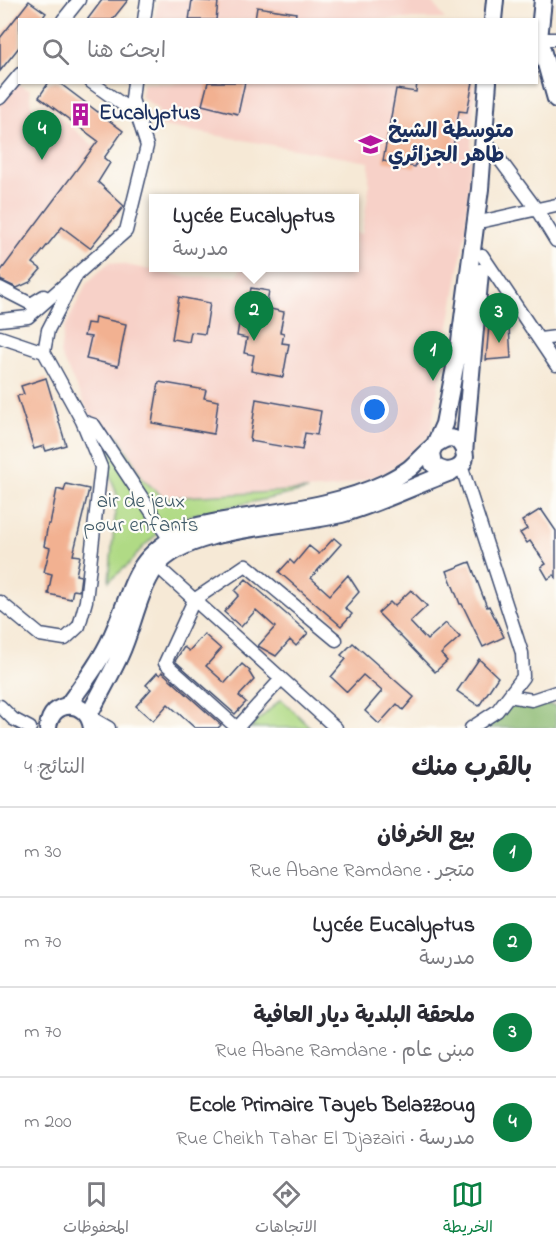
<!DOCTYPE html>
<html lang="ar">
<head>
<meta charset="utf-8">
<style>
  :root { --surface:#fff; --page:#f2f2f3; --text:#2b2b33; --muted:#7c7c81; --line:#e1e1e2; --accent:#0b8043 }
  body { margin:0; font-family:"Indie Flower","Playpen Sans Arabic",sans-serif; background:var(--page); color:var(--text); direction:rtl }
  .you { position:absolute; left:375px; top:410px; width:21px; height:21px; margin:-15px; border:4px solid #fff; border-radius:50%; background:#1a73e8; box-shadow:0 0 0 9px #1a73e833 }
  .badge { display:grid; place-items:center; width:39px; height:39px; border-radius:50%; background:var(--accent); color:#fff; font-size:20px; font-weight:700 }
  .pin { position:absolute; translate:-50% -50px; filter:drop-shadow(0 2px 3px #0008) }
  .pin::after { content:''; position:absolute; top:32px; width:21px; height:18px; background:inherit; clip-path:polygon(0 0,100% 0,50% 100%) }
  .popup { position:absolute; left:149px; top:194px; width:210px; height:78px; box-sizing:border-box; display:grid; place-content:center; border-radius:0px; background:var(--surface); filter:drop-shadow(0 2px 4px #0005); font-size:20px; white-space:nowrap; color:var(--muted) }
  .popup b { font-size:22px; color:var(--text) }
  .popup::after { content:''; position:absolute; left:50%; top:100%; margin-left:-12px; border:12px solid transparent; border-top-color:var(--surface) }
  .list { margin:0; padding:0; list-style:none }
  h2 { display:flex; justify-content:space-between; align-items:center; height:78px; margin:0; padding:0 24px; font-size:26px }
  h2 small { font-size:20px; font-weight:400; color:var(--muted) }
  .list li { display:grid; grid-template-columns:39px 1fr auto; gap:18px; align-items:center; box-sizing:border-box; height:90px; padding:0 24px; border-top:2px solid var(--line) }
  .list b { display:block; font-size:22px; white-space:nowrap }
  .list p { margin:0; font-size:20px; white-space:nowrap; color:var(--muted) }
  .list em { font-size:20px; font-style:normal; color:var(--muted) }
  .icon { flex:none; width:33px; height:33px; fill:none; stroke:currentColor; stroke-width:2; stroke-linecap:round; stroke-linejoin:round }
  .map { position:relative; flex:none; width:556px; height:728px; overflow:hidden; direction:ltr }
  .search { position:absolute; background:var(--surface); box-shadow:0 2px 4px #0004; left:18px; right:18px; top:18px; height:66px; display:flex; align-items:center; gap:15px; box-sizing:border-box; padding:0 21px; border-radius:0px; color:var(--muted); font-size:22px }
  .sheet { height:438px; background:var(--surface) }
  nav { display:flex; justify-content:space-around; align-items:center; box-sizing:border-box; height:84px; border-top:2px solid var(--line); background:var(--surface); font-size:16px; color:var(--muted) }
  nav a { display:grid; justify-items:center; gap:3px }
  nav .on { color:var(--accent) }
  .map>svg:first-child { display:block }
  .built { fill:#f7d1c8 }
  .green { fill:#b0da85; stroke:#668472; stroke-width:1.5 }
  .forest { fill:#8cba72; stroke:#547468; stroke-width:1.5 }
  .building { fill:#f2b191 }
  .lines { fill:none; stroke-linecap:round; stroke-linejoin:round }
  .street-casing { stroke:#3c4b70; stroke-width:15 }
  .secondary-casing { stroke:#3c4b70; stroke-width:20 }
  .street { stroke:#fff; stroke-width:12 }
  .secondary { stroke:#fff; stroke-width:16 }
  .labels { text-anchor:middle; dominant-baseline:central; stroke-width:4.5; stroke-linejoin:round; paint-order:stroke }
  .poi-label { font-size:21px; font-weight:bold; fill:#1b2f5e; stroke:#fdfcf7; text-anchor:start }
  .park-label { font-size:21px; fill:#405a68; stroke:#fdfcf7 }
</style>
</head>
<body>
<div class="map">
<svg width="556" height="728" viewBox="0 0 556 728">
  <rect width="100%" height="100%" fill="#fdfcf7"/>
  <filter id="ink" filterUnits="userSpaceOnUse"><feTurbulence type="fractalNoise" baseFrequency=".0167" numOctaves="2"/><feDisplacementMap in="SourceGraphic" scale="12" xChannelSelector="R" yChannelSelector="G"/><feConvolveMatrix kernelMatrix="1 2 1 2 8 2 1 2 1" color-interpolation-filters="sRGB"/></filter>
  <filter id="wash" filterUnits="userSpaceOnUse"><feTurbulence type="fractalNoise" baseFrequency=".008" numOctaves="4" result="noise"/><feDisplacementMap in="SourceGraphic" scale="24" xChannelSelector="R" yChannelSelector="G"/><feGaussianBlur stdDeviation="1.35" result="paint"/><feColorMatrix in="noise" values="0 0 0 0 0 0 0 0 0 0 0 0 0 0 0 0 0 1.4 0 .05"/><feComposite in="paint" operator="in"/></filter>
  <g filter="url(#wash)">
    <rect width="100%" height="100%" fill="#f6e9d6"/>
    <!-- built -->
    <path class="built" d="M158 0H402L433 3 445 19 155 20Z
      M14 83 30 90 31 107 37 108 44 104 94 146 91 151 94 153 0 272V102Z
      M143 83H475L466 229 430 435 386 473 335 488 164 498 143 479 119 437 92 419 60 354 64 329 87 283 110 262 187 277 238 275 240 268H354L355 233 362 234 369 189V162L156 125 159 110 141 96Z"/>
    <!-- green -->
    <path class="green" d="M92 419 119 437 143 479 164 498 308 490 188 516 165 527 143 547 128 565 109 581 117 495Z
      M281 699 311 728H250Z"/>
    <!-- forest -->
    <path class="forest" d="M516 699 556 706V728H476Z"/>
    <g id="blocks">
      <!-- building -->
      <path class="building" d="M102 0H128L112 20H87Z
        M192 0 218 2 216 20H189Z
        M29 1 46 13 41 20H20V46L0 71V38Z
        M257 7 296 13 295 20H255Z
        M49 82H58L123 131 104 158 110 163 98 182 124 206 90 248 62 227 33 263 41 269 30 282 17 288 0 280V272L98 141 39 97Z
        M208 82H245L238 114 202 105Z
        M417 82H473L467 112 459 111 451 160 418 155 415 167 383 161 396 89 416 92Z
        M251 288 269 291 266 308 284 312 280 332 284 333 282 343 289 344 283 377 251 371 254 355 244 353 247 338 237 336 242 305 248 306Z
        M179 297 210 303 205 334 191 332 189 342 172 339Z
        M95 317 126 324 118 366 86 359 91 337 84 336 87 323 94 324Z
        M489 325 509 327 511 358 486 360Z
        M46 378 66 445 46 451 44 446 34 449 17 396 24 394 21 386Z
        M159 382 206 390 204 398 218 401 214 434 152 423Z
        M256 399 321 411 317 435 305 433 302 450 250 441Z
        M66 484 89 489 73 555 80 556 76 575 81 576 79 591 73 590 71 599 48 594 52 574 44 572 50 548 44 546 48 524H50L57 489 64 491Z
        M541 509 556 531V579L554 575 548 579 541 567 546 564 530 541 527 543 520 533 527 529 522 521Z
        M334 538 341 544 311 578 330 595 348 575 359 592 345 608 352 614 341 626 279 572 290 560 294 564 309 546 319 554Z
        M470 562 487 607 489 606 504 637 483 647 462 604H460L447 571Z
        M246 579 308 633 296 646 290 640 276 656 258 646 275 627 256 610 241 627 224 612 239 595 235 591Z
        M411 590 427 606 410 622 427 640 446 623 460 637 441 654 447 661 435 672 378 613 390 602 394 606Z
        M204 634 221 649 206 666 225 683 242 664 250 671 249 672 254 680 239 696 246 702 235 714 175 661 184 647 189 651Z
        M353 643 414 697 403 710 397 704 379 724 365 711 382 691 363 675 347 692 331 677 346 659 341 655Z
        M479 659 498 677 479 706 457 691Z
        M162 672 221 725 218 728H195L168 704 153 721 136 706 151 689 146 685 157 673 160 675Z"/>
    </g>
  </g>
  <g filter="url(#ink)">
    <use href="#blocks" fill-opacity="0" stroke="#3c4b70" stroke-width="1.5"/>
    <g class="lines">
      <defs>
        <path id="street" d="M63 20 79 0
          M144 20 147 0
          M539 39H556
          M91 82 136 114
          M0 98 20 74
          M483 137 537 210 556 241
          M484 221 556 205
          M482 255 556 365
          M0 288 31 304 44 296
          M0 320 28 317 126 231 147 146 132 99 134 82
          M0 337 44 352
          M540 339 556 337
          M82 421 94 425 170 540
          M461 465 522 653 523 677 497 711 471 728
          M157 566 336 728
          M0 602 40 635 65 639 79 626 86 601 101 467 82 421 44 352 48 330 77 274
          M281 679 237 728 165 663 194 600 246 565 336 640
          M509 696 532 700 556 692
          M0 706 13 719 30 728
          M90 717 109 728"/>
        <path id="secondary" d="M543 0 539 39 556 99
          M493 20 495 0
          M464 453 480 272
          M67 706C83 684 101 661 112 636 137 580 132 556 194 527 258 512 326 511 385 483 393 479 402 474 409 469 421 460 449 420 463 448 472 467 447 479 433 464L431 453 444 424 460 341 480 189 488 82
          M89 715C99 695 111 675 120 655 133 627 138 592 156 567 187 525 296 527 345 513 382 502 416 485 451 472
          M48 728C50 699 88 698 92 728"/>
      </defs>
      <!-- street casing -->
      <use href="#street" class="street-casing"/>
      <!-- secondary casing -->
      <use href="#secondary" class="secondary-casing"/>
      <!-- street -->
      <use href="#street" class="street"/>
      <!-- secondary -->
      <use href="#secondary" class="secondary"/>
    </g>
  </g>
  <!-- icons -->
  <defs>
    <symbol id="building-bare" viewBox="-9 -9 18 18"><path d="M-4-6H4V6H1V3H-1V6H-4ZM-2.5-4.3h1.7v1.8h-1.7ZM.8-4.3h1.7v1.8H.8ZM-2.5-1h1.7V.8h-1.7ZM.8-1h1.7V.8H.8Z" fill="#b5179e" stroke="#fdfcf7" stroke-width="2.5" paint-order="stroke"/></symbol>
    <symbol id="school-bare" viewBox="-9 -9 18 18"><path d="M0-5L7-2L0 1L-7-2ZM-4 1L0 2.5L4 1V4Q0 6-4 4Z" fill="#b5179e" stroke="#fdfcf7" stroke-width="2.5" paint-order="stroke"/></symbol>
  </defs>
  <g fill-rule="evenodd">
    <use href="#building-bare" x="64" y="98" width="33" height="33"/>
    <use href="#school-bare" x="354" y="128" width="33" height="33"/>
  </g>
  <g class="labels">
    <!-- poi labels -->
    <g class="poi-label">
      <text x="99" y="114">Eucalyptus</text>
      <text x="388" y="132">متوسطة الشيخ<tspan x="388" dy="24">طاهر الجزائري</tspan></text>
    </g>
    <!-- park labels -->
    <g class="park-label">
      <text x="141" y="502">air de jeux<tspan x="141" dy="24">pour enfants</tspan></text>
    </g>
  </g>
</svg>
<div class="you"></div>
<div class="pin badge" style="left:433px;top:381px">1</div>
<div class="pin badge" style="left:254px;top:341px">2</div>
<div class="popup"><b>Lycée Eucalyptus</b>مدرسة</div>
<div class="pin badge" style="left:499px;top:343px">3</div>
<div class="pin badge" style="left:42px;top:160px">4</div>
<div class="search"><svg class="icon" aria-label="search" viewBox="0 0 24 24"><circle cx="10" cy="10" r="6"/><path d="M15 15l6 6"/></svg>ابحث هنا</div>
</div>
<section class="sheet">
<h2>بالقرب منك<small>النتائج: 4</small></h2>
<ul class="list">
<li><span class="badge">1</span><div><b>بيع الخرفان</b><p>متجر · Rue Abane Ramdane</p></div><em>30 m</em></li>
<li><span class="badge">2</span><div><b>Lycée Eucalyptus</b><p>مدرسة</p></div><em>70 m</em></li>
<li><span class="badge">3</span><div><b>ملحقة البلدية ديار العافية</b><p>مبنى عام · Rue Abane Ramdane</p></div><em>70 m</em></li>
<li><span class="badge">4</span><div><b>Ecole Primaire Tayeb Belazzoug</b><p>مدرسة · Rue Cheikh Tahar El Djazairi</p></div><em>200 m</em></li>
</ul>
</section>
<nav>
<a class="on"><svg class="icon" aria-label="map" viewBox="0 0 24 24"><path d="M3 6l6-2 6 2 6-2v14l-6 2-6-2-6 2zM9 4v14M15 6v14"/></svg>الخريطة</a>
<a><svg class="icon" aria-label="directions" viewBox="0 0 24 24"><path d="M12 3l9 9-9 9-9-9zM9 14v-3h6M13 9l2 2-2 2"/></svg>الاتجاهات</a>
<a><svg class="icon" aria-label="saved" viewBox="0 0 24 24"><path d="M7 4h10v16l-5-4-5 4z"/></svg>المحفوظات</a>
</nav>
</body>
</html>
